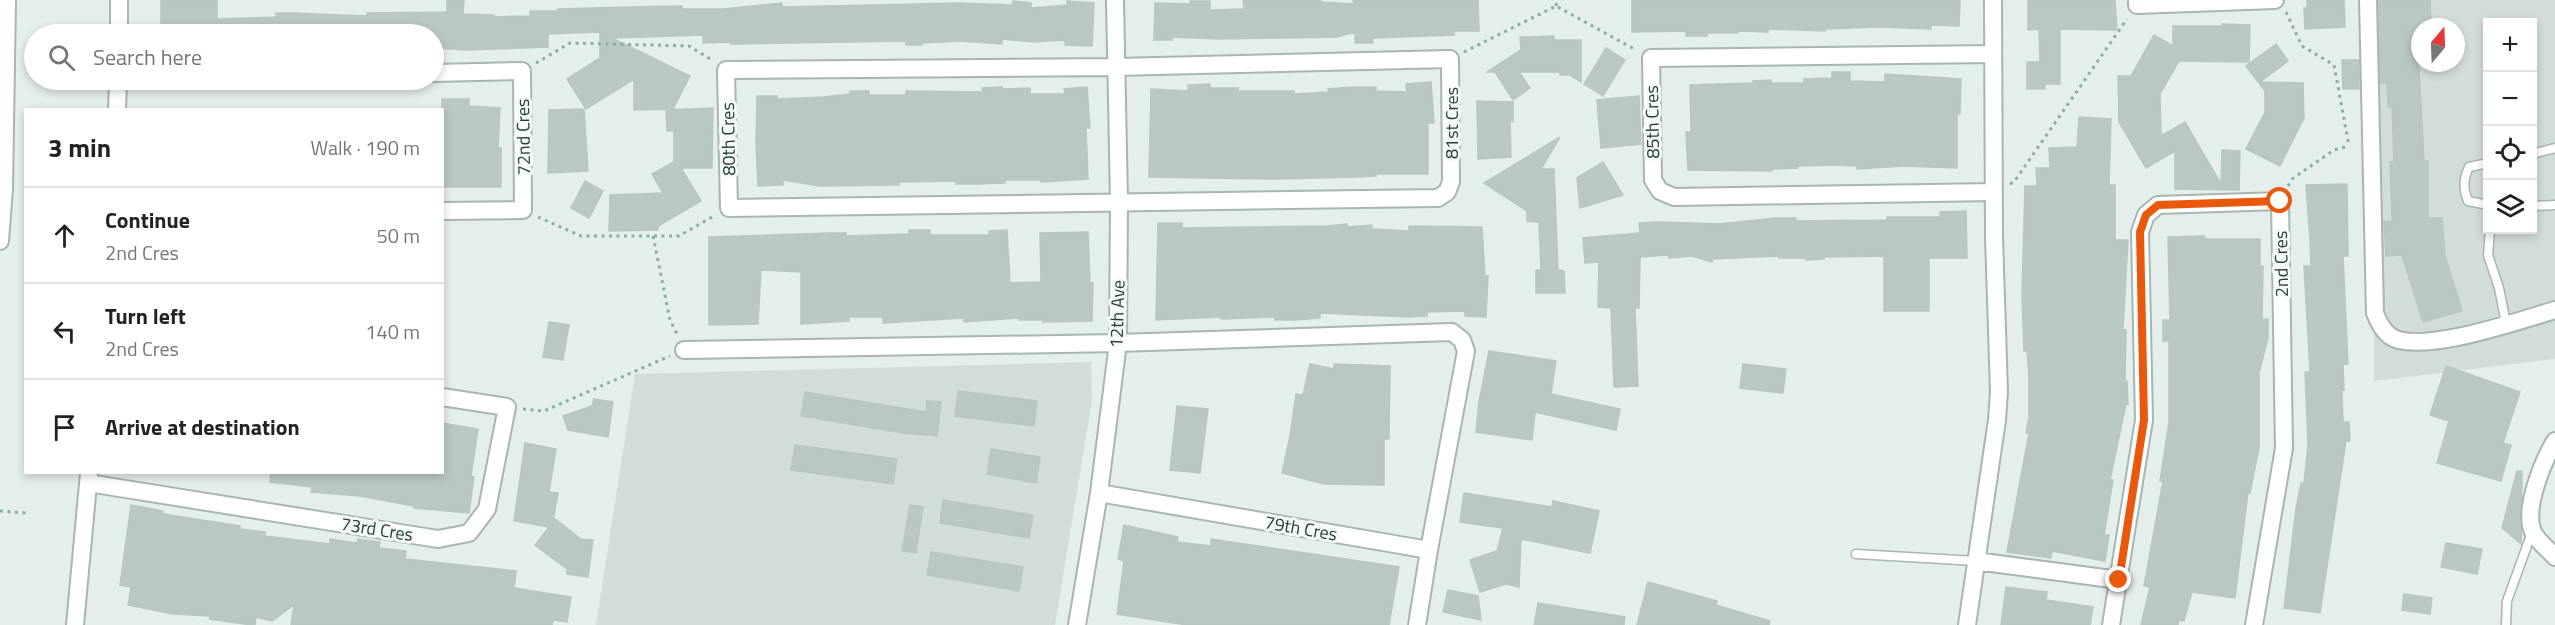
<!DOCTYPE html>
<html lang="en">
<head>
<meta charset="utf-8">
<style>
  :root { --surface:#fff; --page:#f2f2f2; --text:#222; --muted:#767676; --line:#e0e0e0 }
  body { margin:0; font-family:"Titillium Web",sans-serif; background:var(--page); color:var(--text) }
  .controls { position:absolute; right:18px; top:18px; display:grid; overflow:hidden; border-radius:0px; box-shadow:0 3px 9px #0003 }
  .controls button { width:54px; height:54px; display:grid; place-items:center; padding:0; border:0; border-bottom:2px solid var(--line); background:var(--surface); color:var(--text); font:30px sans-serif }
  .compass { position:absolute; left:2411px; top:18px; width:54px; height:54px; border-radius:50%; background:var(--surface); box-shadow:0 3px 9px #0003; rotate:19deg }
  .stop { position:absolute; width:18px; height:18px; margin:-14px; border:4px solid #ea580c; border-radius:50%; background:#fff }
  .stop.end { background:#ea580c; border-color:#fff; box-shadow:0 2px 6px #0008 }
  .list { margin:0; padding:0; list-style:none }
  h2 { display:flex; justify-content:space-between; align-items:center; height:78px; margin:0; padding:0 24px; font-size:26px }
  h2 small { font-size:20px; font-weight:400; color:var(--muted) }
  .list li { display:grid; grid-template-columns:39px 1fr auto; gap:18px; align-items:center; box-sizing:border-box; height:96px; padding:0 24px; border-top:2px solid var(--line) }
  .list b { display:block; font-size:22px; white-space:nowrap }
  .list p { margin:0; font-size:20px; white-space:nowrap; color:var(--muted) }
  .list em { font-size:20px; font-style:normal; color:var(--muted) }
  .icon { flex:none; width:33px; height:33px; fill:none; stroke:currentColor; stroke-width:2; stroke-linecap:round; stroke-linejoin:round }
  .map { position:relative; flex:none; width:2555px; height:625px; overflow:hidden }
  .search { position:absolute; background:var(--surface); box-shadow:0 3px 9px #0003; left:24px; top:24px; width:420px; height:66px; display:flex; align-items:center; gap:15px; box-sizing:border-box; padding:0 21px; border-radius:33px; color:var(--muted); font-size:22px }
  .panel { position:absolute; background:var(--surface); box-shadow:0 3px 9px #0003; left:24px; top:108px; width:420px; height:366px; border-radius:0px }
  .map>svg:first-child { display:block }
  .built { fill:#d2ddd9; fill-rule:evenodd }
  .building { fill:#bac8c3; stroke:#b7c7c1; stroke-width:1.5 }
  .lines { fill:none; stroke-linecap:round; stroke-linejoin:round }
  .service-casing { stroke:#a7b6b2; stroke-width:11 }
  .minor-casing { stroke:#a7b6b2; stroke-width:20 }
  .path { stroke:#85b1a6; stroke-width:3; stroke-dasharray:3 4.5; stroke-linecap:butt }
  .service { stroke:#fff; stroke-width:8 }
  .minor { stroke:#fff; stroke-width:16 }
  .route { stroke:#ea580c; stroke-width:8 }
  .labels { text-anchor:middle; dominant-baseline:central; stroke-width:6; stroke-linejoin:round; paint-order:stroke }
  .street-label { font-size:18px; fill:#243f3a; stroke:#f5faf8 }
</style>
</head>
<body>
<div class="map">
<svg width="2555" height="625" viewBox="0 0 2555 625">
  <rect width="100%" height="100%" fill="#e4eeea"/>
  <!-- built -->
  <path class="built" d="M2374 0H2555V359L2374 381ZM2488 22H2532V230H2488ZM2420 27H2456V63H2420Z
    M1091 362 1092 400 1055 625H596L635 374Z"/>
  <!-- building -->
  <path class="building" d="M161 0H217V19L276 17V13H291L367 16V13L447 12V0H464L463 14 494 15V17L530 16V11H558V9L626 7 682 6V9H724L782 3V7L960 3 1012 5 1013 1 1031 3V8L1067 5V1L1094 3 1092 46 1065 45V40L1033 42 1002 39V44L959 41 922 43V45H906V41L731 44V42L703 43V35L612 38 690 76 673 109 634 110V79L586 109 567 79 600 58V32L548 34V47L467 50 434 48V34H161Z
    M1243 0H1321V2L1354 4 1353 0H1478L1479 31H1454V35L1373 38V43H1355V32L1337 37 1218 39 1173 37 1172 40H1154L1155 3 1190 4V1H1210V10L1244 9Z
    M1632 0H1960L1959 26 1931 25V29L1879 27 1825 29V31L1768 29V32L1738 31V33H1707V36H1686V31L1632 32Z
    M2028 0H2115L2117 30 2060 29V84H2045V89H2027V62H2040L2039 29 2028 30Z
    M2307 0H2344L2345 27 2305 29 2304 8H2307Z
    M2379 0H2430L2431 27H2420L2419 67 2424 161H2428V218H2442L2445 255 2462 311 2423 322 2402 255 2386 256 2384 221H2392L2390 162H2394L2392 107H2388L2387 83H2380Z
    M2222 24 2250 25 2249 62 2179 61 2160 94 2161 136 2185 122 2221 184 2222 150 2240 151 2239 190 2175 189V151L2146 168 2119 122 2118 76H2131L2154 35 2173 46V26H2222Z
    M1554 36V40H1581V82L1570 75H1560V72H1519L1530 88 1513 100 1495 72H1487L1521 50 1520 37Z
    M2276 44 2288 61 2260 82 2303 83 2304 118 2280 166 2246 149 2265 112V91L2246 66Z
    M1606 48 1625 60 1603 96 1584 84Z
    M2342 60H2359V89H2343Z
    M1832 72H1850V81L1885 82V74L1961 79 1960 114H1957V168L1904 166 1857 169V166L1832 165 1798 166V168L1772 169V171L1688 170 1686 132H1691L1690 85 1753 83V81L1771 80V83H1804V79L1832 78Z
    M1431 82 1434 123H1428V174H1376V176L1356 177 1276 179 1149 177 1151 89 1188 91V85L1210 84V88H1238V91H1294V94L1329 92 1328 89 1353 87H1376V91L1407 92 1406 84Z
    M1002 87V89L1030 88V94H1065L1064 89 1087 87 1090 128H1086L1088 179 1041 182V180H1005V183L976 184H956V181L899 182V185L820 186 783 180V185L758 186 756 144 757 96H777V99L824 97 850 94V91H869V95H906V91L983 92 982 88Z
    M1639 96 1641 144 1601 148 1597 100Z
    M442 99H469V106L500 108 498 148H501V187H442Z
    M1477 101 1513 102V122L1510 121 1511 157 1478 159Z
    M713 108 712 168H681L701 201 658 226V230L609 231 610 195 663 193 652 174 674 162V131H667L666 110Z
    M584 109 588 171 548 173 549 110Z
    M2079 117 2111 119 2109 185H2115V240H2128L2123 330H2126L2125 381H2127L2128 404H2126L2110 480H2113L2104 535H2109L2105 561 2052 551 2051 558 2007 552 2029 433H2026L2029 417V377L2027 351H2024L2022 294 2025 186H2037L2036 168H2050L2049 148 2077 147Z
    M1560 137 1541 169H1554L1558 270 1564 271 1565 293H1536V270H1541L1539 222 1527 221V211L1484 183Z
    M1603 162 1623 195 1580 208 1577 178Z
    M585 181 603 191 589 218 571 208Z
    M2347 184 2348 256H2343L2348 364H2343L2344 390H2342L2343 422H2349L2350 441H2346L2320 613 2284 608 2296 509 2301 483H2304L2308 445 2305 372H2310L2304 266H2311L2310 239 2306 185Z
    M1966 211 1967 258H1929V311H1884V256L1824 257V259L1806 260V258H1779V256L1754 257 1712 259V262L1692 256 1669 258 1668 255 1640 257 1639 308H1635L1638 386 1614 387 1611 308 1598 307 1599 262 1585 263 1583 238 1640 233 1639 223 1659 222 1719 224 1776 218H1796V221L1887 220V217H1940V212Z
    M1158 223H1182V228L1327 226 1347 224 1348 227 1372 225V229L1409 231V226L1482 227 1485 276H1488L1486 317 1465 316V311L1427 312V316L1409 317 1320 313V318L1295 320H1275V317L1221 319V317L1156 320Z
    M909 230H930V235H989V231L1007 230 1010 283 1041 282 1040 233 1088 232 1090 283H1093L1092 321 1043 322V320H1019V318L964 322V318L883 323V317H849V321L801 324V272L761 270 758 324 709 325V237L832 233H846V236L909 234Z
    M2205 236V239H2260V266H2263L2262 319H2268V338L2259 373V448L2250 493 2248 492 2235 598 2192 592 2184 621 2179 620 2178 625H2141L2150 587 2144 586 2163 481H2160L2169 422V341H2163V320H2170L2168 237Z
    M549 322 569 325 563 360 543 357Z
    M1489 351 1556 361 1551 394 1620 409 1616 430 1535 412 1532 440 1476 432 1479 402Z
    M1310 364 1334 369V364L1390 366 1389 439H1384V485L1324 484 1282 473 1290 436 1296 394 1303 395Z
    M1743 364 1786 369 1783 393 1740 388Z
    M2446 366 2520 392 2503 443 2511 445 2501 481 2437 463 2449 421 2430 415Z
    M958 391 1037 401 1034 426 955 416Z
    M805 392 926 412 927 401 941 402 937 436 903 433 801 416Z
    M594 399 613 402 608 437 568 430 563 416 592 406Z
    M1177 406 1208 409 1200 473 1170 470Z
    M442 423 478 429 471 476 474 477 469 513 414 508V506L360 496 311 492 312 487 270 482 271 472H442Z
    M525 443 556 449 549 492 558 493 553 521 555 519 581 539 593 540 588 577 567 574V569L535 545 549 527 514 521Z
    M795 445 897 459 893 484 791 470Z
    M991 449 1040 457 1036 483 987 474Z
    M2517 471H2522L2521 544 2502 528Z
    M1464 493 1552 507 1553 501 1599 511 1590 553 1521 539 1519 587 1506 584 1480 592 1470 560 1497 551 1503 528 1460 522Z
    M943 500 1033 515 1029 538 940 523Z
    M131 505 163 511V514L240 526V529L265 532V536L330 544V539L357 543 358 539 380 542 379 548 406 551 405 559 516 571 514 588 571 597 567 622 553 620 552 625H291L294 605 272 621 256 617 255 625H251L210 619V616L173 614 128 605 131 587 120 585Z
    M910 505 923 507 916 553 902 551Z
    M1124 525 1178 537 1177 542 1211 546V539L1399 567 1389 625H1187L1117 614 1124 561 1118 559Z
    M2446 543 2482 549 2477 574 2441 567Z
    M931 552 1023 567 1019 591 927 575Z
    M1648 582 1717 601 1716 605 1770 621 1769 625H1637Z
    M2006 587 2047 592 2046 600 2093 607 2090 625H2001Z
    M1448 590 1478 596 1481 620 1443 612Z
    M2404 594 2432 598 2430 614 2402 610Z
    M1538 603 1625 617 1624 625H1534Z"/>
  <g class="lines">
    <defs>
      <path id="service" d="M2532 154 2555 148
        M2488 163 2469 167C2463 179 2463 189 2468 201L2488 205
        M2532 206 2555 205
        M2490 230 2488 255 2499 288 2506 324
        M1856 554 1976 561
        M2506 625 2507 601 2532 532"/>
      <path id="minor" d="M2137 0V5L2275 0
        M2368 0 2375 313C2378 321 2382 330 2390 336 2418 356 2521 320 2555 310
        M119 34V0
        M1993 54 1651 58 1653 180 1660 191 1674 197 1994 192
        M1450 59 1451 182 1447 192 1438 198 729 208 726 70 1116 67Z
        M434 73 522 71 523 210 442 211
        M117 110 118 80
        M0 241 4 189 7 0
        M684 350 1118 343 1452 332 1462 340 1466 351 1429 550
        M2555 441C2543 461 2523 509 2533 532 2537 541 2549 550 2555 557
        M88 483 438 539 469 533 487 509 507 407 442 397
        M1099 493 1429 550 1417 625
        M1976 561 2119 580
        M75 625 89 473
        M1077 625 1099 493 1118 343 1119 202 1115 0
        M1967 625 1997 420 1999 392 1994 237 1993 0
        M2111 625 2144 420 2140 232 2146 215 2158 205 2280 201 2284 448 2254 625"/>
    </defs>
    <!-- service casing -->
    <use href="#service" class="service-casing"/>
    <!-- minor casing -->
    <use href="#minor" class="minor-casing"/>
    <!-- path -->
    <path class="path" d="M1556 6 1557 0
      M2286 12 2302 46 2334 65 2349 146
      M1464 52 1556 6 1636 50
      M536 63 570 43 689 46 712 60
      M2010 184 2014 182 2127 19
      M2288 186 2292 179 2334 150 2348 146
      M538 217 581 236H679L714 216
      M653 236 670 320 678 336
      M523 409 544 411 670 356
      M0 511 26 513"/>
    <!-- service -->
    <use href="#service" class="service"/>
    <!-- minor -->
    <use href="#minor" class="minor"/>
  </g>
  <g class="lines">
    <!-- route -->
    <path class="route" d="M2119 580 2144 420 2140 232 2146 215 2158 205 2280 201"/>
  </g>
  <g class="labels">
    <!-- street labels -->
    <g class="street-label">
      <text transform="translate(1652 122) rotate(-91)">85th Cres</text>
      <text transform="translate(1451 123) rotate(-90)">81st Cres</text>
      <text transform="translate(523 137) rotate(-91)">72nd Cres</text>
      <text transform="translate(728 139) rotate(-91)">80th Cres</text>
      <text transform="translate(2281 264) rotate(-91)">2nd Cres</text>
      <text transform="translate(1117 314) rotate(-88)">12th Ave</text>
      <text transform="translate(1301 528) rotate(10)">79th Cres</text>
      <text transform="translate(377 529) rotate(9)">73rd Cres</text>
    </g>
  </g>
</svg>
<div class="controls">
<button>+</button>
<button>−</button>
<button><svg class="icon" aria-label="locate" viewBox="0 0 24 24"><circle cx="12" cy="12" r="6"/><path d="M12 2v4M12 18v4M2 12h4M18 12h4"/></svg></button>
<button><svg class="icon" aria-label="layers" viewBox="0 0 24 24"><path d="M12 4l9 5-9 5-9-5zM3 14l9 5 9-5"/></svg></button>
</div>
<svg class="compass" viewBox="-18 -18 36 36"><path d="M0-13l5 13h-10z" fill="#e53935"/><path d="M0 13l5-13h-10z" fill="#767676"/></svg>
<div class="stop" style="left:2280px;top:201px"></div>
<div class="stop end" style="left:2119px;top:580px"></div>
<div class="search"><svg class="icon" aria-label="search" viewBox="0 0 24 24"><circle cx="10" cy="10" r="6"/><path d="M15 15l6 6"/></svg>Search here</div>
<section class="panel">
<h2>3 min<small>Walk · 190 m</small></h2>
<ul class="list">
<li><svg class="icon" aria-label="ahead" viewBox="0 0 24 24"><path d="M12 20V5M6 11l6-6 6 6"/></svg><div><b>Continue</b><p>2nd Cres</p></div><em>50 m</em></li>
<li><svg class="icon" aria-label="left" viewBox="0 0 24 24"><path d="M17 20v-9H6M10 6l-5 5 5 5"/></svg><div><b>Turn left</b><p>2nd Cres</p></div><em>140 m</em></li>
<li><svg class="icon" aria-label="arrive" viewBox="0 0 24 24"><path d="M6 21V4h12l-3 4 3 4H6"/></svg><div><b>Arrive at destination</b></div></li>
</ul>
</section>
</div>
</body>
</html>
